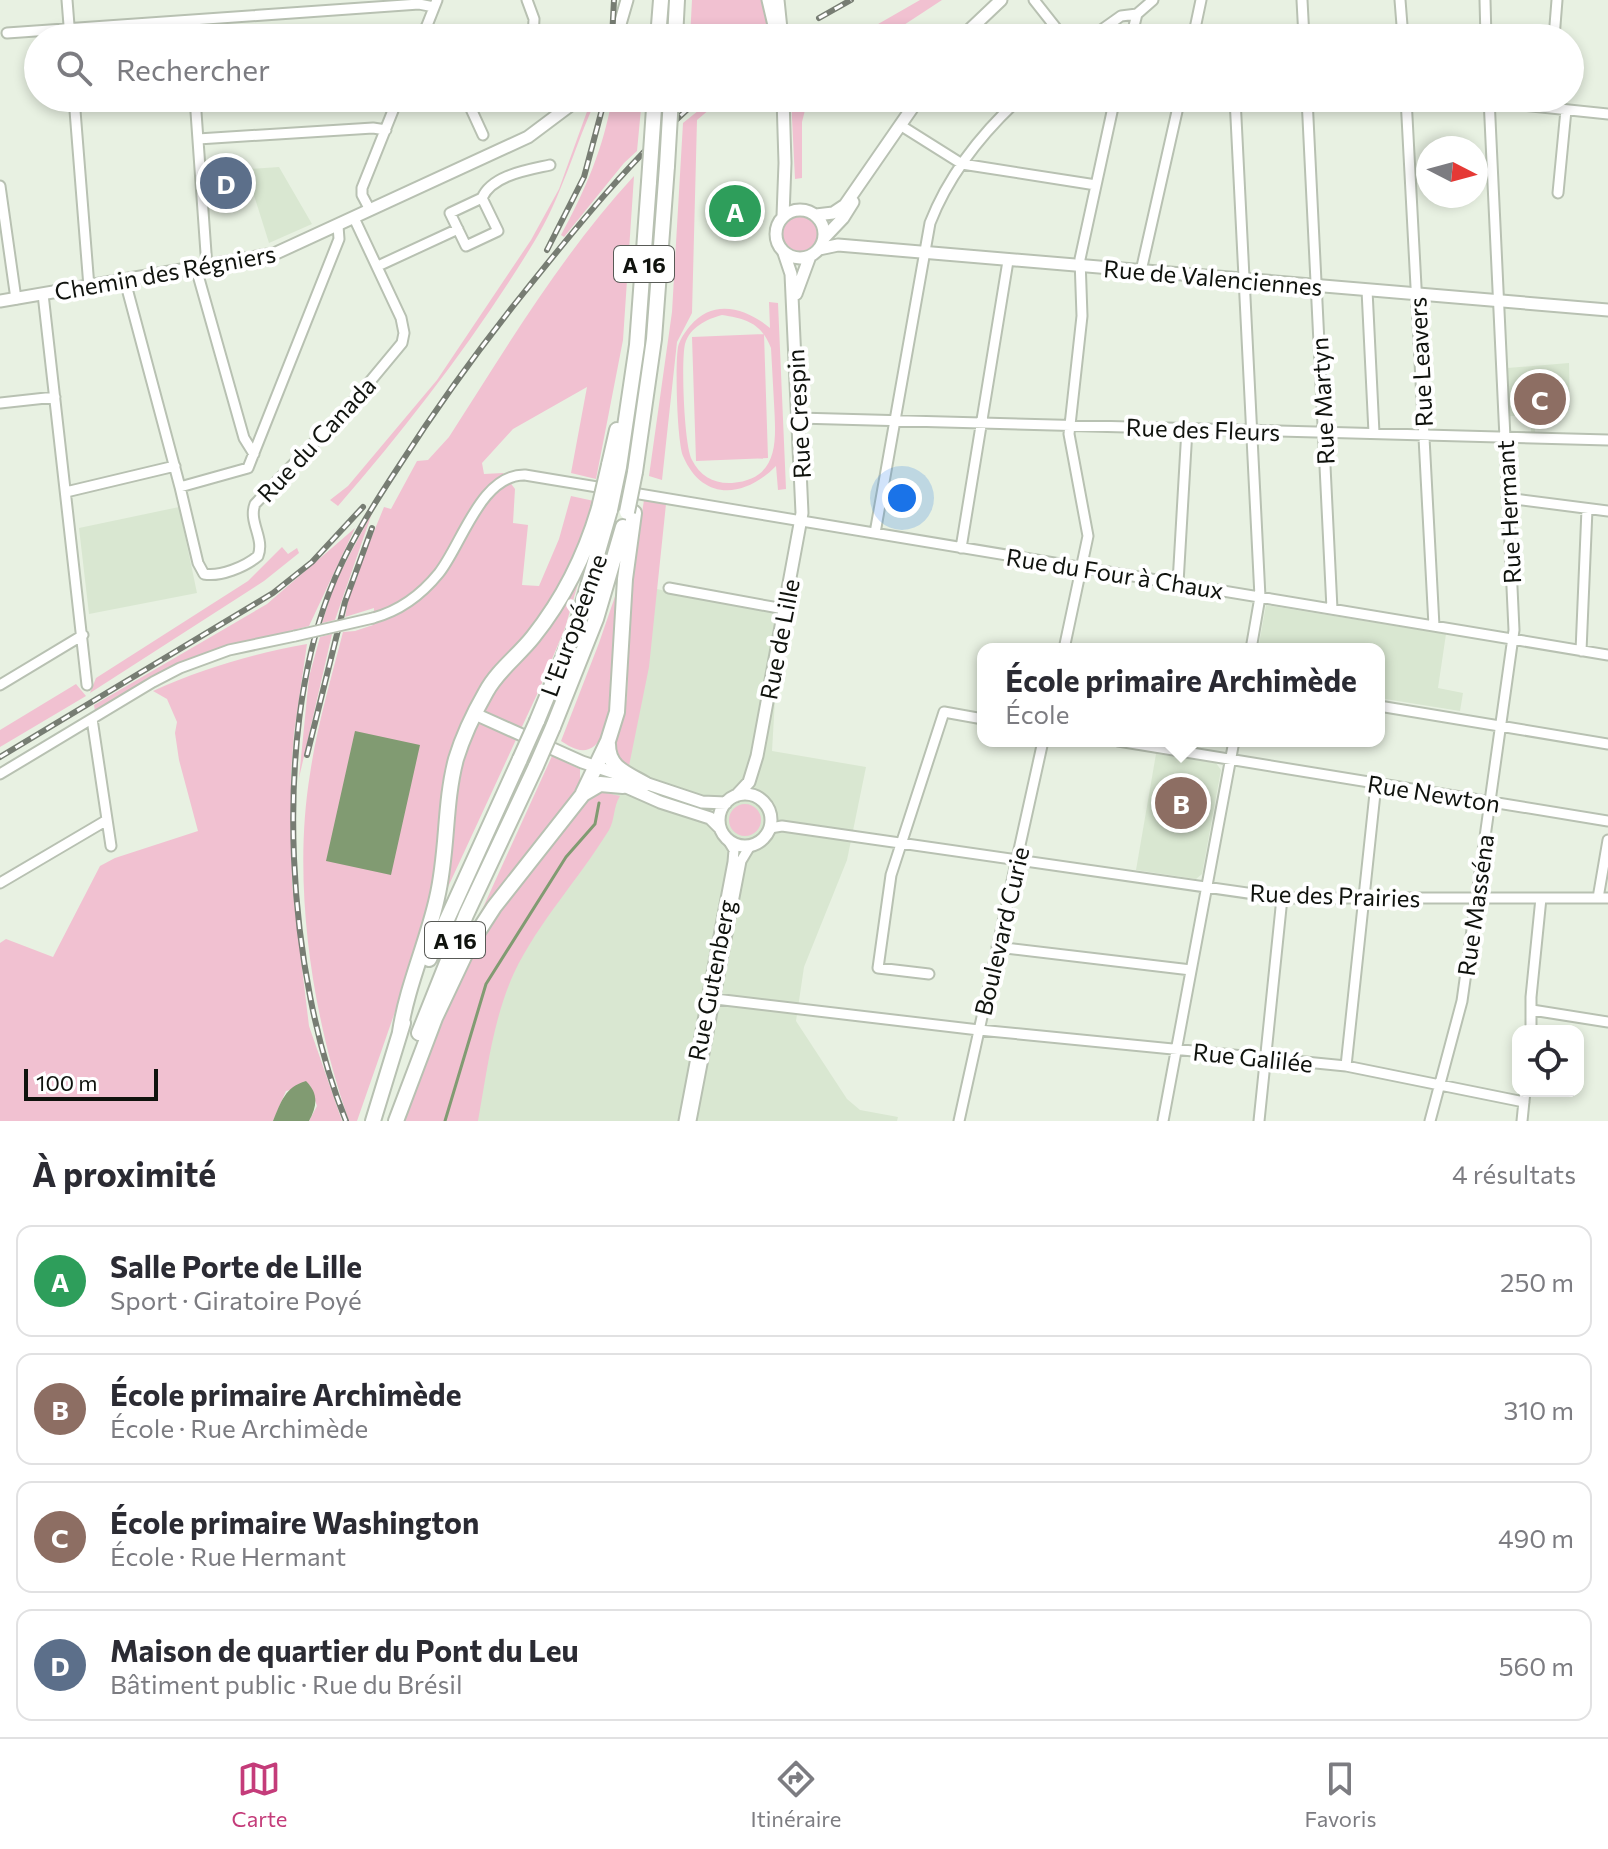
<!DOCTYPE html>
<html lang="fr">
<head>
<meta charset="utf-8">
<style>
  :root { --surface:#fff; --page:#f7f7f7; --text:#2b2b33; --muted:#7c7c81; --line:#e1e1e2; --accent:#c43c7a }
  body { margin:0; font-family:Commissioner,sans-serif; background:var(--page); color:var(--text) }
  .controls { position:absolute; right:24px; bottom:24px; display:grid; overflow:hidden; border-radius:16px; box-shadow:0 4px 12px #0003 }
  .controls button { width:72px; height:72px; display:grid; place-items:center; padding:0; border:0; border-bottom:2px solid var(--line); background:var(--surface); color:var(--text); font:40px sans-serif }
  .compass { position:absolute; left:1416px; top:136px; width:72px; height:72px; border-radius:50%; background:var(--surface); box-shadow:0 4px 12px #0003; rotate:96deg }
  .scale { position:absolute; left:24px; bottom:20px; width:134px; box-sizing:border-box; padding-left:8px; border:4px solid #10130e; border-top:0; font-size:22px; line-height:28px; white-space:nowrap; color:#10130e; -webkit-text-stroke:6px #fff; paint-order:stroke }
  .you { position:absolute; left:902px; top:498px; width:28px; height:28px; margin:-20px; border:6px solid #fff; border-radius:50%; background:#1a73e8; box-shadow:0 0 0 12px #1a73e833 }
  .badge { display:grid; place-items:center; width:52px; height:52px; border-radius:50%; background:var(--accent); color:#fff; font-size:26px; font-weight:700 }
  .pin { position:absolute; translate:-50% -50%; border:4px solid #fff; box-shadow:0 2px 8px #0006 }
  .popup { position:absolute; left:977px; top:643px; width:408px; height:104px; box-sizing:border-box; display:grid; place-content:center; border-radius:16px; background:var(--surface); filter:drop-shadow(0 2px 6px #0005); font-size:26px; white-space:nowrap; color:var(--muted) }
  .popup b { font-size:30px; color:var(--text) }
  .popup::after { content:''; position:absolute; left:50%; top:100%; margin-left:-16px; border:16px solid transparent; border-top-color:var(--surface) }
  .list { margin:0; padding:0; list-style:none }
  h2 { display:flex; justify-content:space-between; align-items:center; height:104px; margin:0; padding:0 32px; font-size:34px }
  h2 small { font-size:26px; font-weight:400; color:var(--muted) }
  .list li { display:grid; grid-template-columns:52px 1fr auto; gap:24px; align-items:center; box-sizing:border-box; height:112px; margin:0 16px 16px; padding:0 16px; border:2px solid var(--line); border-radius:16px }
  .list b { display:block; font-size:30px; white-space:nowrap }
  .list p { margin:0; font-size:26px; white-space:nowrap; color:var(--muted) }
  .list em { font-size:26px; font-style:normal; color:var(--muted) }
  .icon { flex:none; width:44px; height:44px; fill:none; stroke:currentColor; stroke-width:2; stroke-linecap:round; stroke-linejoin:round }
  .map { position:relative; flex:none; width:1608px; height:1121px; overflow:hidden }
  .search { position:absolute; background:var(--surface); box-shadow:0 4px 12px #0003; left:24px; right:24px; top:24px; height:88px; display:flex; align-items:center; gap:20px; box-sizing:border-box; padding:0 28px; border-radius:44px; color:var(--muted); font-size:30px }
  .sheet { height:616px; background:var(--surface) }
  nav { display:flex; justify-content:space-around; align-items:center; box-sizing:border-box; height:112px; border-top:2px solid var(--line); background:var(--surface); font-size:22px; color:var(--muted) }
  nav a { display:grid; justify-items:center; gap:4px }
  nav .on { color:var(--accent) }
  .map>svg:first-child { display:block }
  .built { fill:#d9e7d1 }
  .green { fill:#f1c1d1; fill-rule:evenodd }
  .water { fill:#819b72 }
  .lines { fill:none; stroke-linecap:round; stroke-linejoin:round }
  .stream { stroke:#819b72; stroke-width:3 }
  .minor-casing { stroke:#b8c1b2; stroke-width:13 }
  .major-casing { stroke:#b8c1b2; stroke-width:15 }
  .highway-casing { stroke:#b8c1b2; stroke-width:18 }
  .minor { stroke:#fff; stroke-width:9 }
  .major { stroke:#fff; stroke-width:11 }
  .highway { stroke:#fff; stroke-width:14 }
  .rail-casing { stroke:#777d73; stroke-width:6 }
  .rail { stroke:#fff; stroke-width:3; stroke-dasharray:9; stroke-linecap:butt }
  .minor-bridge-casing { stroke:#b8c1b2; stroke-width:13; stroke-linecap:butt }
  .highway-bridge-casing { stroke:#b8c1b2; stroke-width:18; stroke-linecap:butt }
  .minor-bridge { stroke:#fff; stroke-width:9 }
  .highway-bridge { stroke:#fff; stroke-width:14 }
  .labels { text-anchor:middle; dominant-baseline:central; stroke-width:8; stroke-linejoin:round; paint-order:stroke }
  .shield { fill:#fff; stroke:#585a56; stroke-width:2 }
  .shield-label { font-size:22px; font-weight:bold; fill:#10130e }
  .street-label { font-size:24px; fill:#10130e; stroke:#fff }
</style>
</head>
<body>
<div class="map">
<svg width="1608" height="1121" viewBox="0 0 1608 1121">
  <rect width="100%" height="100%" fill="#e8f1e2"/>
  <!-- built -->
  <path class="built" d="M279 167 312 224 269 243 252 189 250 169Z
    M1569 363 1570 407 1536 406 1535 432H1531V422L1521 421V416H1510L1507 368Z
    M179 507 197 593 89 614 79 528Z
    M631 584 780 613 772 751 866 767 847 860 804 967 796 1021 847 1099 860 1110 898 1117 897 1121H428L617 753 627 698Z
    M1266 605 1446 634 1438 688 1463 693 1460 711 1379 698V649H1258Z
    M1156 754 1216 763 1221 770 1202 874 1196 879 1136 870Z"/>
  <!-- green -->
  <path class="green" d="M692 0H762L772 38H690Z
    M920 0H942L884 38H806L852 30 859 35Z
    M588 98H597C575 144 562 197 534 242 477 336 410 423 338 506L330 500 348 486 437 380 531 240 559 189 589 106 586 100Z
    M612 98H642L637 151 624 163 564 237 561 235C585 191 604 147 612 98Z
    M714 98H723L697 120 692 313 677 342 662 480 649 476 672 312 683 123Z
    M791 98H808L802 122V178L795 179Z
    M634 176 623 340 596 479 571 473 587 387 513 429 482 463 484 474 503 473 515 489 513 523 528 525 522 585 539 586 559 539 571 496 594 501 583 536 584 563 565 628 539 690 442 900 420 940 357 1121H349C312 1016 292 884 310 774 317 726 331 679 343 632L355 631 373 625 374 608 345 617 350 590 384 507 391 509 417 461 428 460 449 437C506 348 562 254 634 176Z
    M782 233a18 18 0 1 1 36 0a18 18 0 1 1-36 0Z
    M769 302 778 303 786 489 778 490 776 466C746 497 703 503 683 456 677 440 675 365 678 347 680 339 685 332 690 326 713 298 746 308 770 328ZM722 315C747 319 761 323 771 348 772 366 773 385 774 403 776 440 780 479 732 483 714 484 700 476 692 460 684 446 681 361 685 344 690 327 707 319 722 315Z
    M764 334 768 458 696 461 692 337Z
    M644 500 666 504 649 667 629 766 621 762 615 748 627 698 631 584Z
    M372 513 335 620 322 623 335 582Z
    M355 528 309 626 215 650 148 680 95 711 94 705 267 604Z
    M282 547 288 554 297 548 299 553 264 581 90 693 96 678 248 581Z
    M621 579C619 611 622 738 589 749 579 753 569 746 561 741L599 643Z
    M332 634 299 778 309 677 320 637Z
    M307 644 294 733 291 773 292 885 309 1026 342 1121H309L317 1106 310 1085 286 1091 273 1121H0V943L6 939 53 957 100 866 115 858 198 831 179 760 175 733 177 722 167 699 153 691C204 668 252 654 307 644Z
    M76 684 86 696 0 747V730Z
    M552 756 580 769V782L576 793 471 934Z
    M602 792 620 796C613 807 615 820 609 830 579 879 539 921 514 973 493 1019 487 1071 478 1121H404C422 1070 441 1007 467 961 500 900 549 847 593 794Z
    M729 820a16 16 0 1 1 32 0a16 16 0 1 1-32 0Z"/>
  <!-- water -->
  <path class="water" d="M355 731 420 745 391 875 326 861Z
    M306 1081C319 1094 317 1106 309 1121H273C281 1102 285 1087 306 1081Z"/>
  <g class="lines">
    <!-- stream -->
    <path class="stream" d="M445 1121 486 984 566 857 595 824 599 803"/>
    <defs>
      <path id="minor" d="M67 0 70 38
        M527 0 534 19 533 38
        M1034 0 1064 38
        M1302 0 1304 38
        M1400 0 1403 38
        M1485 0 1486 38
        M189 21 191 38
        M426 27 434 32 438 38
        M7 33 419 4 434 7
        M422 38 437 0
        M1090 38 1121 16 1137 14
        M1131 38 1137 14 1153 0
        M1193 38 1201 0
        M1554 38 1557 0
        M74 98 89 287
        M195 98 207 267
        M466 98 483 135
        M1235 98 1260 597 1251 649
        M1307 98 1332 609
        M1406 98 1434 626
        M1455 98 1608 114
        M900 125 962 164 1096 185
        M198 139 373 128 386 130
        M0 186 16 299
        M1558 193 1566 110
        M482 198 498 231 466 246 450 213Z
        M482 198C492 175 528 170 550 165
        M370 210 362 195V188L398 98
        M378 266 458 229
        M196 268 244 438 254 454
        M1141 271 1180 98
        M125 281 180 487 198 563 204 574C220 577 245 567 258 556 265 538 248 522 255 504L353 402 402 343 404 333 401 318 354 218
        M1367 290 1374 433
        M43 294 87 685
        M0 403 55 397
        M798 418 1608 440
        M180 487 248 468 339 239 338 226
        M66 492 175 466
        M1507 498 1608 511
        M875 533 930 223C949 174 982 133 1020 98
        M961 548 1008 261
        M1178 583 1187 429
        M669 588 784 609
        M373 618C399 611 422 594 439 573 462 544 481 474 525 475L1608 655
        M1064 649 1088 536 1069 434 1082 316 1080 259 1115 98
        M1581 651 1587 509
        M0 685 83 635
        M1379 706 1608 744
        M92 719 111 846
        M1118 741 1608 821
        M0 774 153 682 180 668 229 650 295 636
        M770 828 782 826 1282 898H1608
        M0 883 107 820
        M1598 898 1608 840
        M997 947 1191 970
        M929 974 878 968 891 875 944 712 983 719
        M707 998 979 1030 1346 1066 1524 1102
        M1532 1010 1608 1022
        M1531 1031V997L1541 898
        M1346 1066 1376 784
        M684 1121 733 862 734 850 728 840
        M691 1121 741 861 750 846
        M959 1121 1043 741
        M1163 1121 1234 741
        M1259 1121 1282 898
        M1430 1121 1462 1001 1514 630 1489 98
        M1522 1121 1525 1091"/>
      <path id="major" d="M768 0 777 38
        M778 0 781 29
        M616 38 627 0
        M961 38 1001 0
        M783 98 785 163 783 216
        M776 234a24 24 0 1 1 48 0a24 24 0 1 1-48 0Z
        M816 215 833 213 845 205 919 98
        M824 238 843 218 853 202
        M819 249 838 245 1608 310
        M796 294 810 256
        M0 301 274 254 528 137 580 98
        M475 714 582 762 702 802 726 803
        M617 783 660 802 710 818 720 828
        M719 820a26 26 0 1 1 52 0a26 26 0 1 1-52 0Z
        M736 796 749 782 757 756 802 513 791 274 784 253"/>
      <path id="highway" d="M658 38 661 0
        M675 38 677 0
        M609 465 617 430
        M619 467 637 345 649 182
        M635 472 654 339 667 166
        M537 721 577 624 610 510
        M553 727 596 619 623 527
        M608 744C608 768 626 773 645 784
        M583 793 608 741 617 712 625 579 634 513
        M429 959 520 759
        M400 1032C407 986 427 943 437 898 448 852 444 804 456 759 463 736 474 713 486 692 497 671 518 656 533 637 564 598 585 556 599 508
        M419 1033 466 915 536 766
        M373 1121 403 1023
        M396 1121 435 1018 470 944 494 907 583 794 600 784 623 786"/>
    </defs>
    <!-- minor casing -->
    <use href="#minor" class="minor-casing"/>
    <!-- major casing -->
    <use href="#major" class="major-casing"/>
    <!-- highway casing -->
    <use href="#highway" class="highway-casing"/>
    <!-- minor -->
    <use href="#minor" class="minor"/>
    <!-- major -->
    <use href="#major" class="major"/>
    <!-- highway -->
    <use href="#highway" class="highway"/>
    <defs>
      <path id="rail" d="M819 18 851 0
        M612 38 614 0
        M547 250 584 177 605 98
        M307 755 345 602 372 528
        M0 757 273 593 312 562 363 507
        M346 1121C287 976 272 742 329 593 346 548 372 507 399 466 437 407 478 350 522 295 578 225 633 157 700 98"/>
    </defs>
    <!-- rail casing -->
    <use href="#rail" class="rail-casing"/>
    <!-- rail -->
    <use href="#rail" class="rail"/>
    <defs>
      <path id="minor-bridge" d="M295 636 373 618"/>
      <path id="highway-bridge" d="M667 166 671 98
        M649 182 654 108
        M599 508 609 465
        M610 510 619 467
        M627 512 635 472
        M520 759 537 721
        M536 766 553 727"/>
    </defs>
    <!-- minor-bridge casing -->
    <use href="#minor-bridge" class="minor-bridge-casing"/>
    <!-- highway-bridge casing -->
    <use href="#highway-bridge" class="highway-bridge-casing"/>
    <!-- minor-bridge -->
    <use href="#minor-bridge" class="minor-bridge"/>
    <!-- highway-bridge -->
    <use href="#highway-bridge" class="highway-bridge"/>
  </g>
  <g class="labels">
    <!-- shield labels -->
    <g class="shield">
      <rect x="614" y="246" width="60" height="36" rx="6"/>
      <rect x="425" y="922" width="60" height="36" rx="6"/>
    </g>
    <g class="shield-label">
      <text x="644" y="264">A 16</text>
      <text x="455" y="940">A 16</text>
    </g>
    <!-- street labels -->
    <g class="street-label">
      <text transform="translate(165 272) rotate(-10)">Chemin des Régniers</text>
      <text transform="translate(1213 277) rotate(5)">Rue de Valenciennes</text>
      <text transform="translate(1420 362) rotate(-93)">Rue Leavers</text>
      <text transform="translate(1322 401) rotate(-93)">Rue Martyn</text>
      <text transform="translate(798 414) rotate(-93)">Rue Crespin</text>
      <text transform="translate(1203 429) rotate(2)">Rue des Fleurs</text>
      <text transform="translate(316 439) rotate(-47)">Rue du Canada</text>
      <text transform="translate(1508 512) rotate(-93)">Rue Hermant</text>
      <text transform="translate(1115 573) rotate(9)">Rue du Four à Chaux</text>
      <text transform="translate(573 625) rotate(-70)">L'Européenne</text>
      <text transform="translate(779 639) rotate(-79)">Rue de Lille</text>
      <text transform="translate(1434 793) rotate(9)">Rue Newton</text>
      <text transform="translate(1335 895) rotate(2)">Rue des Prairies</text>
      <text transform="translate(1475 905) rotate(-82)">Rue Masséna</text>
      <text transform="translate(1001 931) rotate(-77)">Boulevard Curie</text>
      <text transform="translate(711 980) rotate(-79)">Rue Gutenberg</text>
      <text transform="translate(1253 1057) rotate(6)">Rue Galilée</text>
    </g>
  </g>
</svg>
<div class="controls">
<button><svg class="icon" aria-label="locate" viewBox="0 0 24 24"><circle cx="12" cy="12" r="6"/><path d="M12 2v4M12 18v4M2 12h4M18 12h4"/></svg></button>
</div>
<svg class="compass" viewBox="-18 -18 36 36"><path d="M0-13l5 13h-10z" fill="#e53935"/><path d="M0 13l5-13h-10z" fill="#7c7c81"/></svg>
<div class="scale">100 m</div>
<div class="you"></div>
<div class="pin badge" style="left:735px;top:211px;background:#2e9e5b">A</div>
<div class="pin badge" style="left:1181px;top:803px;background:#8d6e63">B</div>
<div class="popup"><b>École primaire Archimède</b>École</div>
<div class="pin badge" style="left:1540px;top:399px;background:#8d6e63">C</div>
<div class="pin badge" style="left:226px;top:183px;background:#5c6f8a">D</div>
<div class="search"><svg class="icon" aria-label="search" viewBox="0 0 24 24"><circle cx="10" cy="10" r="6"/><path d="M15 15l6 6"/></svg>Rechercher</div>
</div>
<section class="sheet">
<h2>À proximité<small>4 résultats</small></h2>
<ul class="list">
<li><span class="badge" style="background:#2e9e5b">A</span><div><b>Salle Porte de Lille</b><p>Sport · Giratoire Poyé</p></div><em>250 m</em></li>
<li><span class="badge" style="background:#8d6e63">B</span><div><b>École primaire Archimède</b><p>École · Rue Archimède</p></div><em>310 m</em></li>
<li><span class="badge" style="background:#8d6e63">C</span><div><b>École primaire Washington</b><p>École · Rue Hermant</p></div><em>490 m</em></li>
<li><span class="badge" style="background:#5c6f8a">D</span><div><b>Maison de quartier du Pont du Leu</b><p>Bâtiment public · Rue du Brésil</p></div><em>560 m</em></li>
</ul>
</section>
<nav>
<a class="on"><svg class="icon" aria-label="map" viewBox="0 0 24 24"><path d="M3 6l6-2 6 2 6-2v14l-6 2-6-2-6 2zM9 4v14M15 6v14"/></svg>Carte</a>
<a><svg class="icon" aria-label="directions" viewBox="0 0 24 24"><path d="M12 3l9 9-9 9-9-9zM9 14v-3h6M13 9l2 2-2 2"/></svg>Itinéraire</a>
<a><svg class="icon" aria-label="saved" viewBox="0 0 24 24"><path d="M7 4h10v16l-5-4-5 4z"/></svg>Favoris</a>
</nav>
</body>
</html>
